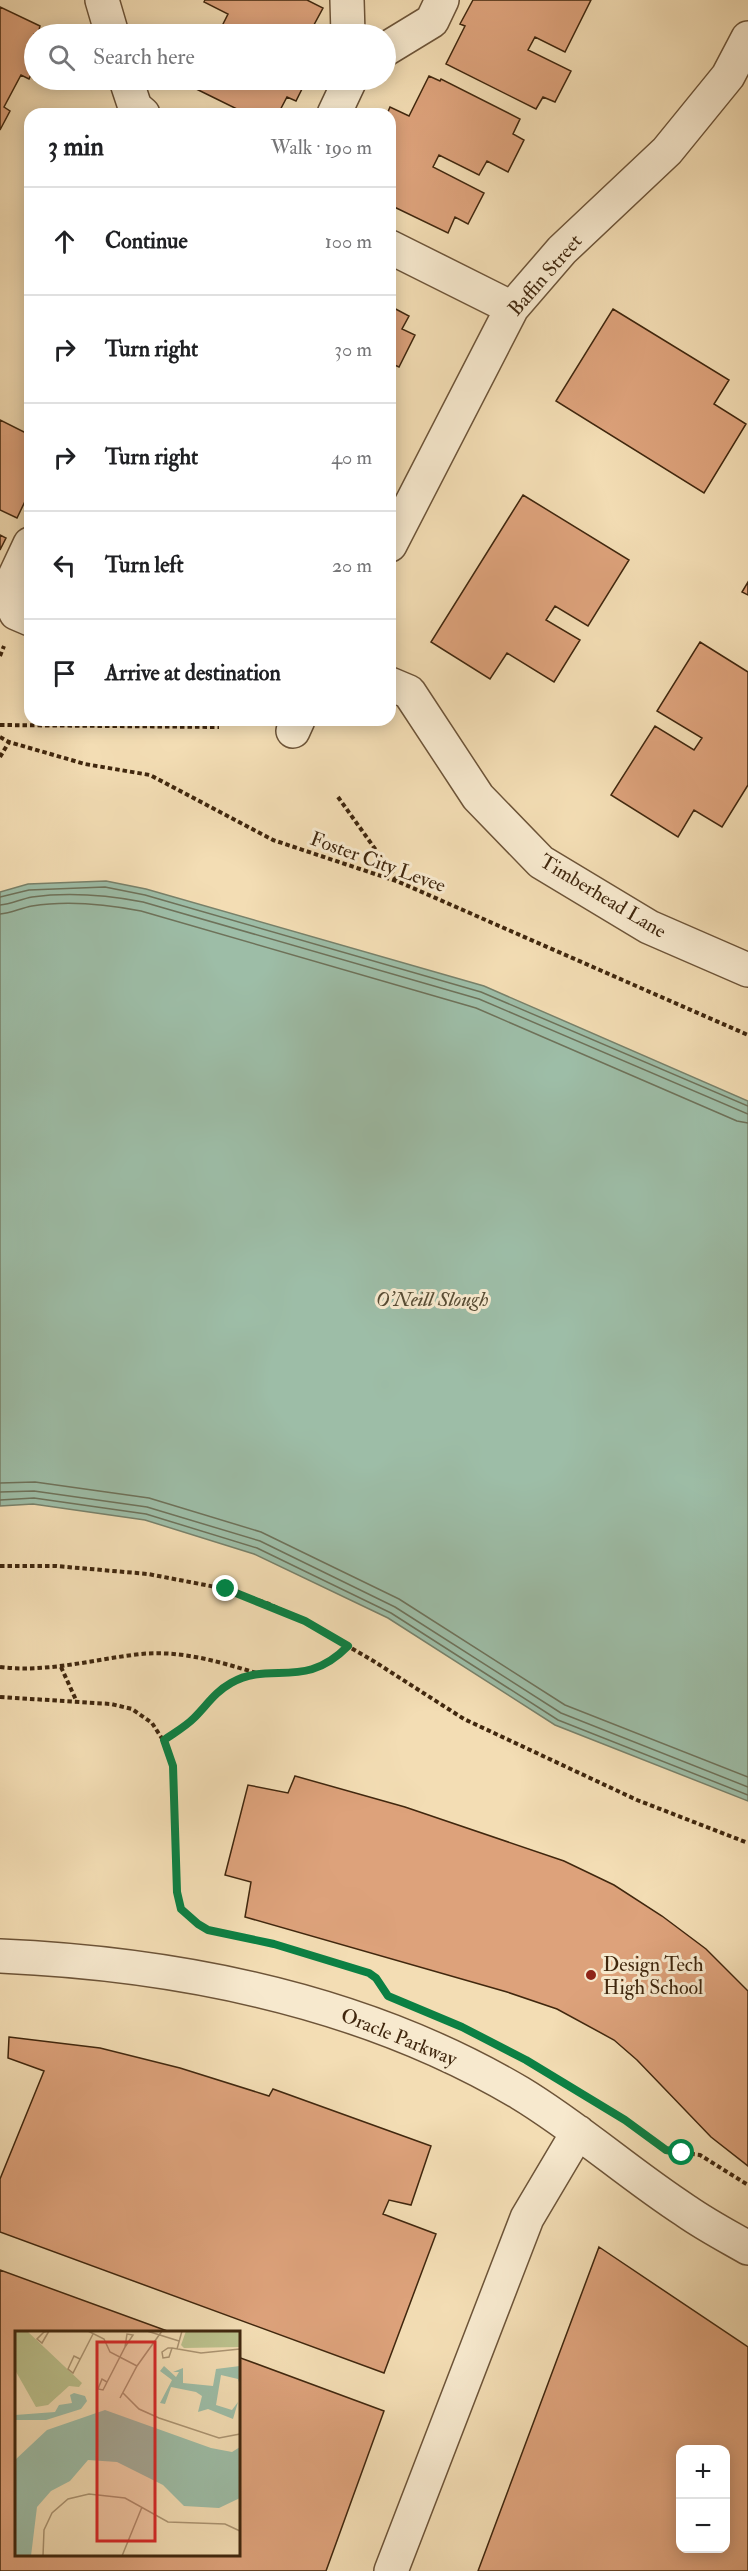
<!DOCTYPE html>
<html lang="en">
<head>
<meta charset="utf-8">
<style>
  :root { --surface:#fff; --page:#f6f6f6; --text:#202124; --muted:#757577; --line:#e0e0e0 }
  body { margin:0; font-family:"IM FELL Double Pica",serif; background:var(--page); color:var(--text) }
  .controls { position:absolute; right:18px; bottom:18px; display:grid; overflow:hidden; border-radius:12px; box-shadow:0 3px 15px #0003 }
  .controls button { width:54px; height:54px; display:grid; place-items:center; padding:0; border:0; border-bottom:2px solid var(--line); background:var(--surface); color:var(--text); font:30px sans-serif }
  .stop { position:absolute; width:18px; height:18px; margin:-14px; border:4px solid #0b8043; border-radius:50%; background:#fff }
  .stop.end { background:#0b8043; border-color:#fff; box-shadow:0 2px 6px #0008 }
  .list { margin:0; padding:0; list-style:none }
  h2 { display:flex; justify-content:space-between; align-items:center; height:78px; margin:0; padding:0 24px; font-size:26px }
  h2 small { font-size:20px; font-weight:400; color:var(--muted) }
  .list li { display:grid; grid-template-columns:39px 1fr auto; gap:18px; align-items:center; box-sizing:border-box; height:108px; padding:0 24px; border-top:2px solid var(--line) }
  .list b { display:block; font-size:22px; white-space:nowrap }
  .list em { font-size:20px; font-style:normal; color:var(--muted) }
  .icon { flex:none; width:33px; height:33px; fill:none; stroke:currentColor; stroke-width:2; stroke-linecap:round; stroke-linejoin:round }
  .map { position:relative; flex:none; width:748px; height:2571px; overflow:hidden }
  .search { position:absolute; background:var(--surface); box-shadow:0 3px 15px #0003; left:24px; top:24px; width:372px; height:66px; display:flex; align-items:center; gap:15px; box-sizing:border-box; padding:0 21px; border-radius:33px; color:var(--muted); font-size:22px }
  .panel { position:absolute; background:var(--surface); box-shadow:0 3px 15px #0003; left:24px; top:108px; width:372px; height:618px; border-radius:18px }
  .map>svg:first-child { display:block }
  .water { fill:#9dbda7; stroke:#78816a; stroke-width:1.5 }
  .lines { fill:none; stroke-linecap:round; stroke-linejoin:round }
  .shore { stroke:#6e725a; stroke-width:1.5 }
  .building { fill:#dda27b; stroke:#40270e; stroke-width:1.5; fill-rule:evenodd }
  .minor-casing { stroke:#6d5438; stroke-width:36 }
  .path { stroke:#40270e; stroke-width:4; stroke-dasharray:4.5 3; stroke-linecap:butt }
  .minor { stroke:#f7e9ce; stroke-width:33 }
  .route { stroke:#0b8043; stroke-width:8 }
  .poi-dot { fill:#8f2418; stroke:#f7e9ce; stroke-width:2 }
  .labels { text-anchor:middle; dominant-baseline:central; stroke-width:6; stroke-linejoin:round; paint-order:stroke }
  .street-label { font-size:20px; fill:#40270e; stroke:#f7e9ce }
  .poi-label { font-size:20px; fill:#40270e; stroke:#f7e9ce; text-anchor:start }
  .water-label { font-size:21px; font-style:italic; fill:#574c34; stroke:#f7e9ce }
  .inset-road { fill:none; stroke:#ab9472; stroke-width:1.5 }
  .view { fill:#d62828; fill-opacity:0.15; stroke:#d62828; stroke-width:3 }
  .inset-edge { fill:none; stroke:#40270e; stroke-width:3 }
</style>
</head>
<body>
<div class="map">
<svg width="748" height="2571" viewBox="0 0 748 2571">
  <rect width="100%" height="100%" fill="#f3ddb4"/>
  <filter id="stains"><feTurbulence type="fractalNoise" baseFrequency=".00333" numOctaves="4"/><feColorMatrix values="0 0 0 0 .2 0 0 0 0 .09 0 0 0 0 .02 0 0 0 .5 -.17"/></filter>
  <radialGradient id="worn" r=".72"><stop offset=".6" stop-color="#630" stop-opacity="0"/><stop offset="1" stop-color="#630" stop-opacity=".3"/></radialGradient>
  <!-- water -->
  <path class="water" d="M106 881 146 889 484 986 748 1101V1801L555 1725 388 1618 254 1554 145 1520 33 1504 0 1506V892L28 884Z"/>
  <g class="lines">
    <!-- shore -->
    <path class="shore" d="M0 897 29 890 105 887 145 895 481 992 748 1106
      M0 905C11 904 21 899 32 897 70 892 106 895 143 902L479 999 748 1114
      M0 914C11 913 21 908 32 906 69 900 105 904 141 911L476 1008 737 1121 748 1123
      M0 1483 35 1482 149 1498 261 1532 399 1599 565 1705 748 1777
      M0 1492 34 1491 147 1507 260 1541 395 1607 561 1713 748 1787
      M0 1500 34 1498 146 1514 257 1548 391 1613 558 1720 748 1795"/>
  </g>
  <!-- building -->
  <path class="building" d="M205 0H307L323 8 309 34H218L228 14 204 2Z
    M473 0H591L565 52 535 37 528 50 571 71 555 102 543 97 536 109 446 64 465 26 460 24Z
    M0 7 40 26 38 34H34V67L29 79 21 75 4 107 10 111 0 130Z
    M429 76 440 81 441 79 520 119 513 134 524 140 508 172 487 161 479 175 439 155 433 167 484 193 468 224 455 217 448 233 390 205V114H387L390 107 409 116Z
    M178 80H311L308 84 305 83 296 101 287 97 278 114H247Z
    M390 306 409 316 402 329 415 335 399 367 390 363Z
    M613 309 729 380 714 404 746 424 704 493 556 401Z
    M0 420 30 435V491L17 518 0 510Z
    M523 495 629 560 588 626 555 606 546 620 580 640 554 682 507 653 490 679 431 642Z
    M0 535 6 538 0 550Z
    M748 582V595L742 592Z
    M700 642 748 672V785L722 827 694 810 678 837 611 795 655 726 694 750 702 738 657 711Z
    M295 1776 405 1807 564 1861 614 1885 662 1916 706 1949 748 1991V2166L711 2137 637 2060 614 2040 557 2009 507 1992 245 1917 251 1882 225 1875 248 1785 288 1793Z
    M9 2037 100 2048 180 2068 269 2096 273 2089 431 2146 411 2205 389 2200 383 2214 436 2234 384 2373 0 2232V2179L44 2071 8 2058Z
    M599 2247 748 2347V2571H478ZM680 2450H726V2548H680Z
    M0 2270 170 2332H16V2554H238V2357L384 2411 326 2571H0Z"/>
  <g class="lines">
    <defs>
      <path id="minor" d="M102 0 112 34
        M347 0 348 34
        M386 49 432 21 442 0
        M126 80 135 107 143 114
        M334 114 350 80
        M390 247 512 308
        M30 544 7 593 16 613 30 619
        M390 545 512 308 562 250 667 151 728 76 748 38
        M390 684 409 692 478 797 541 862 649 927 748 970
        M293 731 298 720
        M0 1956C181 1964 363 2000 520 2093 578 2128 629 2174 686 2211 706 2225 727 2236 748 2248
        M391 2571 527 2218 578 2132"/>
    </defs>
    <!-- minor casing -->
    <use href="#minor" class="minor-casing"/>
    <!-- path -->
    <path class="path" d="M0 656 4 646
      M0 725 219 727
      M0 737 9 742 85 764 150 775 273 840 399 882 748 1035
      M0 757 9 742
      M338 797 398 881
      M0 1566H56L148 1574 226 1589 269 1604 305 1621 375 1662 464 1719 637 1800 748 1843
      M0 1667C48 1673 94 1659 141 1654 184 1650 223 1663 263 1675
      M61 1667 76 1700
      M0 1697 111 1704 132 1709 152 1723 163 1740 173 1766 177 1892 181 1909 198 1925 208 1930 274 1944 369 1973 376 1978 384 1990
      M163 1740C174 1733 185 1727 194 1718 207 1706 215 1692 231 1683 271 1660 304 1691 348 1646
      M668 2151 700 2155 748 2185"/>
    <!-- minor -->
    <use href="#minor" class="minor"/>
  </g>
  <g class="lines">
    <!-- route -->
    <path class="route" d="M226 1589 305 1621 348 1646C304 1691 271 1660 231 1683 215 1692 207 1705 194 1718 185 1727 174 1733 164 1740L173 1766 177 1892 181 1909 198 1924 208 1930 274 1944 369 1973 376 1978 388 1996 462 2027 526 2060 625 2120 666 2150 682 2153"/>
  </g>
  <!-- markers -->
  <circle class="poi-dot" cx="591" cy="1975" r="6"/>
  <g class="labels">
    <!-- street labels -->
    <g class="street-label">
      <text transform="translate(545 275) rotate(-49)">Baffin Street</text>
      <text transform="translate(378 862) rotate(20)">Foster City Levee</text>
      <text transform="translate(603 896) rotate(31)">Timberhead Lane</text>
      <text transform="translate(399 2037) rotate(22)">Oracle Parkway</text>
    </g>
    <!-- poi labels -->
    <g class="poi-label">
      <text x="603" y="1964">Design Tech<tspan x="603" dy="23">High School</tspan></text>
    </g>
    <!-- water labels -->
    <g class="water-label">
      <text x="432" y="1299">O'Neill Slough</text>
    </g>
  </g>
  <!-- overview -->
  <g transform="translate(15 2331)">
    <rect width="225" height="225" fill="#f3ddb4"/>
    <path d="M0 0H12L67 52 64 56 54 55 33 74 21 76 0 39ZM171 0H225V16L169 17 166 14Z" fill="#bbc18d"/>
    <path d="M149 35 161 46 164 41H158L168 37V52L198 55 201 38 225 35V55L223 48 206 44 201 74 217 79 223 71 218 88 193 78 183 81 187 65 181 61 156 56 150 73 145 72 157 49 145 40ZM59 62 70 65 72 70 66 78 31 89H0V84L40 81 44 74 57 72 55 64ZM90 79 196 117 217 121 225 116V167L204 177 169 175 148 154 102 131 73 129 55 150 36 160 22 176 16 225H0V129L32 99Z" fill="#9dbda7"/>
    <path class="inset-road" d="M34 0 27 12 22 8 29 1ZM73 0 89 8 95 21 122 35M132 0 164 10M157 17 154 26 148 27 147 21 153 17H157L186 22 225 18M162 18 167 0M65 28 59 25 53 38 58 42 78 3M92 51 87 48 83 58 88 59 110 16 112 3 118 4 110 16M108 62 124 78 144 87 204 107 225 103M105 67 122 35 147 0M28 225 29 199 37 182 53 168 74 163 110 167 153 191 210 193 225 200M107 225 127 176"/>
    <path class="view" d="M82 11H140V210H82Z"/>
    <rect width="225" height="225" class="inset-edge"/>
  </g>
  <rect width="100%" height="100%" filter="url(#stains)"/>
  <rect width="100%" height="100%" fill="url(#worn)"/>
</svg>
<div class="controls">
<button>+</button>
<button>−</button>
</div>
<div class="stop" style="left:682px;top:2153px"></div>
<div class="stop end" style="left:226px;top:1589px"></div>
<div class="search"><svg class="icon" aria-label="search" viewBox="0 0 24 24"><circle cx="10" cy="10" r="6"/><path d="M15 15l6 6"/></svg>Search here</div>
<section class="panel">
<h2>3 min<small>Walk · 190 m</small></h2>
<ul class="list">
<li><svg class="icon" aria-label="ahead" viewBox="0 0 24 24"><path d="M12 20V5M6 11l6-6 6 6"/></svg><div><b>Continue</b></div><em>100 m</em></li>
<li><svg class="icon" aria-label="right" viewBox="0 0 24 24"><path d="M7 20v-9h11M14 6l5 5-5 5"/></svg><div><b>Turn right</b></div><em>30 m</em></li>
<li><svg class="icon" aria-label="right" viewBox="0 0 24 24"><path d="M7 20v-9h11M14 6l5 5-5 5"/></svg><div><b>Turn right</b></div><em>40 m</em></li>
<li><svg class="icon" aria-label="left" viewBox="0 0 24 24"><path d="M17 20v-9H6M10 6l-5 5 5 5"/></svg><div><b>Turn left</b></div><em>20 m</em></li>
<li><svg class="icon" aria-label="arrive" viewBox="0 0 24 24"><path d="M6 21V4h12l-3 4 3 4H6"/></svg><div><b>Arrive at destination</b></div></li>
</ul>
</section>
</div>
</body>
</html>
